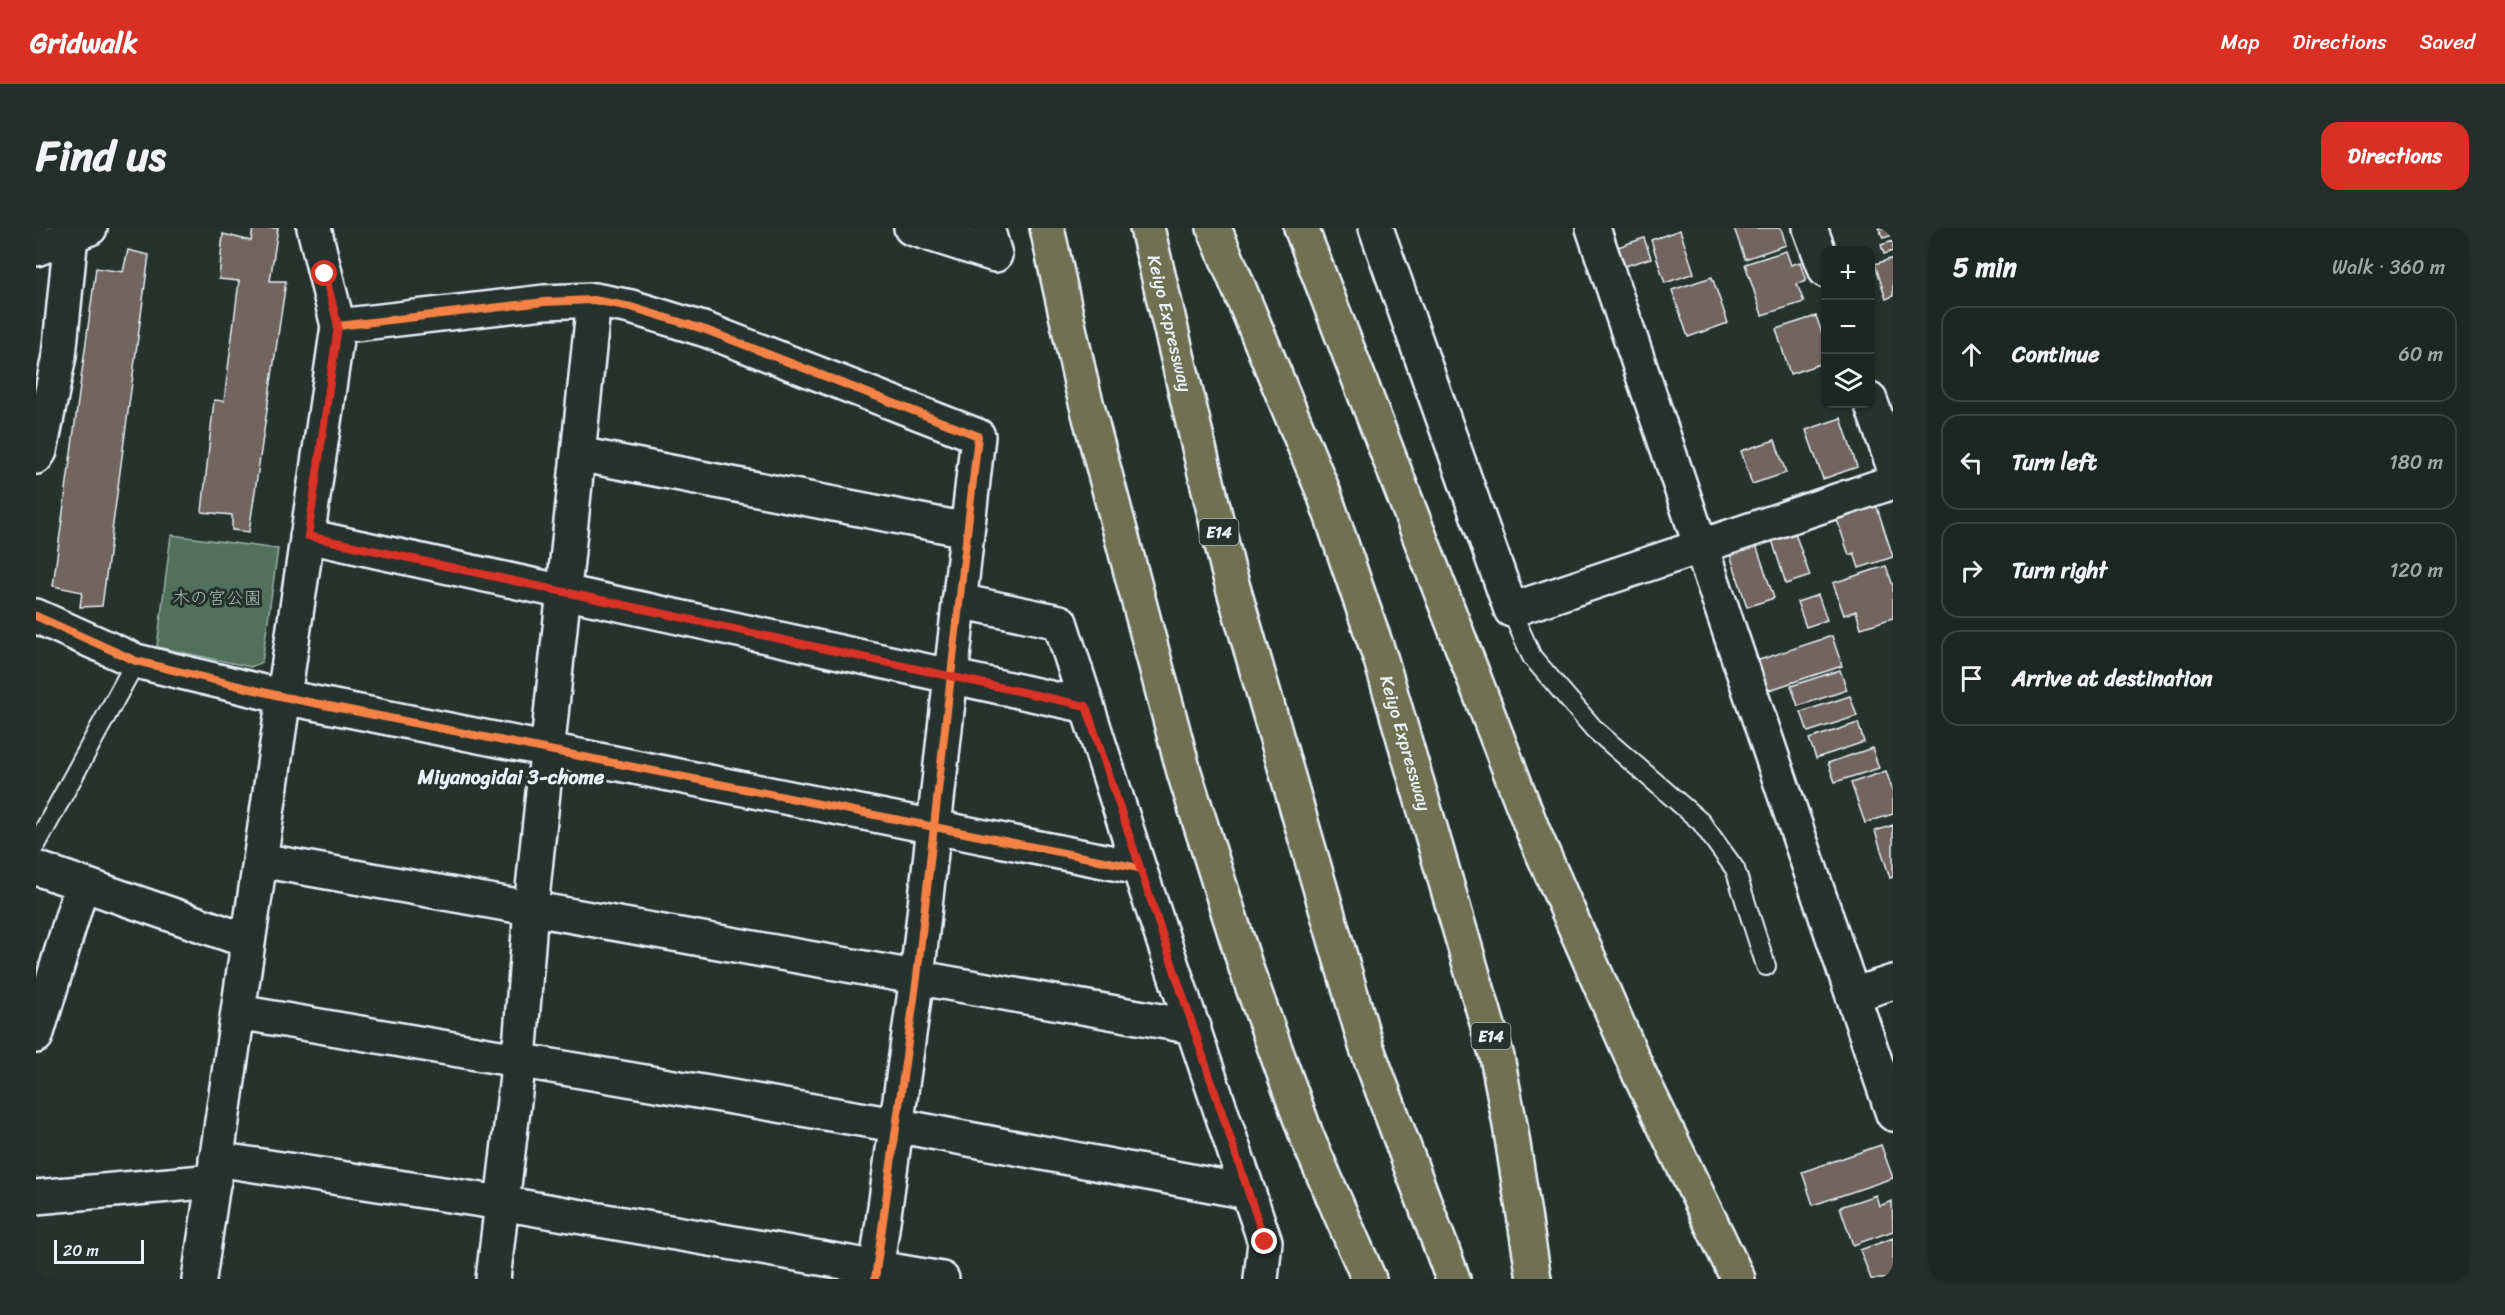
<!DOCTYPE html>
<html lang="en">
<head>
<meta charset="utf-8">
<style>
  :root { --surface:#1c2622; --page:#252e2a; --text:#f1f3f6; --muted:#a0a5a5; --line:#3a4340; --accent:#d93025 }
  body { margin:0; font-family:Sriracha,"Klee One",sans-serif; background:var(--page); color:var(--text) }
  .controls { position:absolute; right:18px; top:18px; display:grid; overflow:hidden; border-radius:12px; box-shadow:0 2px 4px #0004 }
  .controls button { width:54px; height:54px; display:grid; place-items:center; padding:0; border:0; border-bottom:2px solid var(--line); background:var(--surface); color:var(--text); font:30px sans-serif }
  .scale { position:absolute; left:18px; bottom:15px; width:90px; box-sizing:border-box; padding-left:6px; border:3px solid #e8f1f8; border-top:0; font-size:16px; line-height:21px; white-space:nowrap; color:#e8f1f8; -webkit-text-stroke:4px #26332d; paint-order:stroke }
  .stop { position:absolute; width:18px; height:18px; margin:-14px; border:4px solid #d93025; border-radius:50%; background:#fff }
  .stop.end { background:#d93025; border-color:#fff; box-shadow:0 2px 6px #0008 }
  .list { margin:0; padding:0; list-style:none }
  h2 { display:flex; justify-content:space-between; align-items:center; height:78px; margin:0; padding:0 24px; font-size:26px }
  h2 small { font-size:20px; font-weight:400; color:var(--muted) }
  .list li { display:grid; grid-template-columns:39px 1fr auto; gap:18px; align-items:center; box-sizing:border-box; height:96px; margin:0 12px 12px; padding:0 12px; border:2px solid var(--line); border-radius:18px }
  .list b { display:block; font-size:22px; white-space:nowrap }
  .list em { font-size:20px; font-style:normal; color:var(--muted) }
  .icon { flex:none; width:33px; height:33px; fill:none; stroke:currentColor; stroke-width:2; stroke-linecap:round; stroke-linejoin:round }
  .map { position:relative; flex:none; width:1857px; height:1051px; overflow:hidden; border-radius:18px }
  header { display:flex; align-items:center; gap:36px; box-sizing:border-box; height:84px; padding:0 30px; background:var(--accent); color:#fff }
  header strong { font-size:28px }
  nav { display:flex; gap:33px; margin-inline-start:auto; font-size:21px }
  .intro { display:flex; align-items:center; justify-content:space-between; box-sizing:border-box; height:144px; padding:0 36px }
  h1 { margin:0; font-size:42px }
  .button { padding:15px 27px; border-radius:18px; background:var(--accent); color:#fff; font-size:21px; font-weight:700 }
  main { display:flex; gap:36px; padding:0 36px }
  aside { flex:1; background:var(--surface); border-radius:18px; box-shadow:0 2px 4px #0004 }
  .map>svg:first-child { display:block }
  .green { fill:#51715b; stroke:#9cb1aa; stroke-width:1.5 }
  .building { fill:#726560; stroke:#e8f1f8; stroke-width:1.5 }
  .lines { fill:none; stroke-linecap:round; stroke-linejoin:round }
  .service-casing { stroke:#e8f1f8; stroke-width:22 }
  .minor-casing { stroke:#e8f1f8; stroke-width:38 }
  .tertiary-casing { stroke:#e8f1f8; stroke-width:38 }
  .motorway-casing { stroke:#e8f1f8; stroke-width:38 }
  .service { stroke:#26332d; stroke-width:18 }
  .minor { stroke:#26332d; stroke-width:33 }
  .tertiary { stroke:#26332d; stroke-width:33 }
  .motorway { stroke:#706f52; stroke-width:33 }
  .cycleway-casing { stroke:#26332d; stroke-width:11 }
  .cycleway { stroke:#f48246; stroke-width:8 }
  .route { stroke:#d93025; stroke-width:8 }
  .labels { text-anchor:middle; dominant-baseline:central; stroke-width:6; stroke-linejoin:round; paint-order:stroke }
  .shield { fill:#26332d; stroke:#aeb8bb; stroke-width:1.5 }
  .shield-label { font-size:16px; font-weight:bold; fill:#e8f1f8 }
  .street-label { font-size:18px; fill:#e8f1f8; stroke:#26332d }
  .park-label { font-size:18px; fill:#acbeb9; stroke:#26332d }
  .neighbourhood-label { font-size:20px; font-weight:bold; fill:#e8f1f8; stroke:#26332d }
</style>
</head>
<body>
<header>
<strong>Gridwalk</strong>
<nav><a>Map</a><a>Directions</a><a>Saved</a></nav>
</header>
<div class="intro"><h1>Find us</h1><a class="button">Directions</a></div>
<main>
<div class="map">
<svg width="1857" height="1051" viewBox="0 0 1857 1051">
  <rect width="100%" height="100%" fill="#26332d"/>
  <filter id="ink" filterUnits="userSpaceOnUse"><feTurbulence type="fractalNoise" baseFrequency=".0167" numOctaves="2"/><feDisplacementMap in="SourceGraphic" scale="12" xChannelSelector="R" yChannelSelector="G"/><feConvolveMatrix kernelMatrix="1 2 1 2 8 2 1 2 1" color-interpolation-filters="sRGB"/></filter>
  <g filter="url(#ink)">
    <!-- green -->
    <path class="green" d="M135 307 242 321 226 434 215 439 121 419Z"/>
    <!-- building -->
    <path class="building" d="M217 0H242L234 53H250L213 304 196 302V287L166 284 178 172 188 173 203 53 183 51 187 6 215 13Z
      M1698 0H1745L1750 17 1709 31Z
      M1843 0H1857V7L1847 10Z
      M1644 2 1658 45 1629 55 1615 12Z
      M1608 10 1615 30 1589 38 1582 19Z
      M1857 13V23L1848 26 1845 17Z
      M92 22 113 27 66 378 44 379 46 364 17 358 60 40 87 44Z
      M1750 23 1755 37 1764 34 1770 53 1761 56 1768 74 1726 87 1709 36Z
      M1857 30V68L1850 71 1839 36Z
      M1676 49 1692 95 1652 109 1636 62Z
      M1780 88 1790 117V134L1754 146 1740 101Z
      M1805 190 1821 239 1787 251 1770 202Z
      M1739 212 1750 245 1716 256 1705 223Z
      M1839 273 1857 329 1823 340 1818 325 1813 327 1799 286Z
      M1759 305 1774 348 1750 356 1736 312Z
      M1718 311 1738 370 1711 379 1692 320Z
      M1850 338 1857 358V390L1825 400 1820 383 1808 387 1797 355Z
      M1782 367 1791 392 1770 399 1761 374Z
      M1796 408 1806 438 1727 464 1717 434Z
      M1804 442 1811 462 1762 478 1755 458Z
      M1814 468 1821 488 1772 504 1765 484Z
      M1822 495 1828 514 1780 530 1773 511Z
      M1836 520 1843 540 1799 554 1792 535Z
      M1850 543 1857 564V586L1829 595 1815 555Z
      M1857 597V649L1854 650 1839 603Z
      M1845 917 1857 950 1777 977 1766 944Z
      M1840 967 1843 978 1856 973 1857 1003 1817 1017 1804 979Z
      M1857 1010V1051H1835L1824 1022Z"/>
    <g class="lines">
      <defs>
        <path id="service" d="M1475 382 1496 429 1559 502 1665 594 1699 641 1730 738
          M0 617 100 433"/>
        <path id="minor" d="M875 0 959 27 951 0
          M1340 0 1475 382 1857 254
          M1557 0 1857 886
          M1774 0 1790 43
          M302 98 508 74 558 72 595 79 670 102 942 208 881 749 839 1051
          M1834 172 1857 237
          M542 226 931 302
          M0 229 4 223 23 128 35 7
          M271 308 1051 478
          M923 373 1024 394 1103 640 1229 1014 1225 1051
          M0 388 100 433 248 469 1103 640
          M224 632 1158 799
          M0 640 212 713
          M1817 767 1857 754
          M202 784 859 897 1212 964
          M0 808 46 656
          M180 931 465 975 906 1051
          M0 969 178 953
          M163 1051 302 98 278 0
          M457 1051 483 831 495 680 558 72"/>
        <path id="tertiary" d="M0 21 54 0"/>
        <g id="motorway">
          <path d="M1011 0 1046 159 1148 544 1211 743 1271 909 1333 1051"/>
          <path id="s1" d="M1111 0 1192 342 1330 818 1417 1051"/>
          <path id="s2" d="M1178 0 1287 263 1345 432 1461 829 1474 897 1498 1051"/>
          <path d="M1265 0 1497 603 1603 845 1702 1051"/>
        </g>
      </defs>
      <!-- service casing -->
      <use href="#service" class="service-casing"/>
      <!-- minor casing -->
      <use href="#minor" class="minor-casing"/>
      <!-- tertiary casing -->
      <use href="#tertiary" class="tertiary-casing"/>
      <!-- motorway casing -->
      <use href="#motorway" class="motorway-casing"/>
      <!-- service -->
      <use href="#service" class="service"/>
      <!-- minor -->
      <use href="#minor" class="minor"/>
      <!-- tertiary -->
      <use href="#tertiary" class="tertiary"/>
      <!-- motorway -->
      <use href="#motorway" class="motorway"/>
      <defs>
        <path id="cycleway" d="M302 98 508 74 558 72 595 79 670 102 942 208 881 749 839 1051
          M0 388 100 433 248 469 1103 640"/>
      </defs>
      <!-- cycleway casing -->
      <use href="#cycleway" class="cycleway-casing"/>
      <!-- cycleway -->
      <use href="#cycleway" class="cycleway"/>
    </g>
  </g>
  <g class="lines" filter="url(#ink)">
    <!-- route -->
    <path class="route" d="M289 46 302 98 272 308 1050 478 1229 1014"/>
  </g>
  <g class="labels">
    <!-- shield labels -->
    <g class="shield">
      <rect x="1163.5" y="291" width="39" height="26" rx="4.5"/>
      <rect x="1435.5" y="795" width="39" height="26" rx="4.5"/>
    </g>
    <g class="shield-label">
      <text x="1183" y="304">E14</text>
      <text x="1455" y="808">E14</text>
    </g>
    <!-- street labels -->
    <g class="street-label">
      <text stroke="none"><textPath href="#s1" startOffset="98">Keiyo Expressway</textPath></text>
      <text stroke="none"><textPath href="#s2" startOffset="550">Keiyo Expressway</textPath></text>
    </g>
    <!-- park labels -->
    <g class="park-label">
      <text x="181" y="370">木の宮公園</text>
    </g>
    <!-- neighbourhood labels -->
    <g class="neighbourhood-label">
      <text x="475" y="549">Miyanogidai 3-chome</text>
    </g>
  </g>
</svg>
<div class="controls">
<button>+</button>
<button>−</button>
<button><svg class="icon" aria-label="layers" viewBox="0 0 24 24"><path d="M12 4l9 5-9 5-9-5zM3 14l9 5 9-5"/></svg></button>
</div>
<div class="scale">20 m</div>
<div class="stop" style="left:289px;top:46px"></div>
<div class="stop end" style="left:1229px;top:1014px"></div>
</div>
<aside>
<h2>5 min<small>Walk · 360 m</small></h2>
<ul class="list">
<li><svg class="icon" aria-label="ahead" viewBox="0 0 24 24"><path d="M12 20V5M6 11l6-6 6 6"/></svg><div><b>Continue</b></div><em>60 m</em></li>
<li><svg class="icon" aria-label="left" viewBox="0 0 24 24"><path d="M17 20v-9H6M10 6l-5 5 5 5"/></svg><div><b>Turn left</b></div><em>180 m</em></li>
<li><svg class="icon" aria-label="right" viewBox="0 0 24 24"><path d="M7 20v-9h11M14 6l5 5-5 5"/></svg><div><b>Turn right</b></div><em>120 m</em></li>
<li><svg class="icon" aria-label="arrive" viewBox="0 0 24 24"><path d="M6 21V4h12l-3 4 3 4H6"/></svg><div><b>Arrive at destination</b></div></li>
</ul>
</aside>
</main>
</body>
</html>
